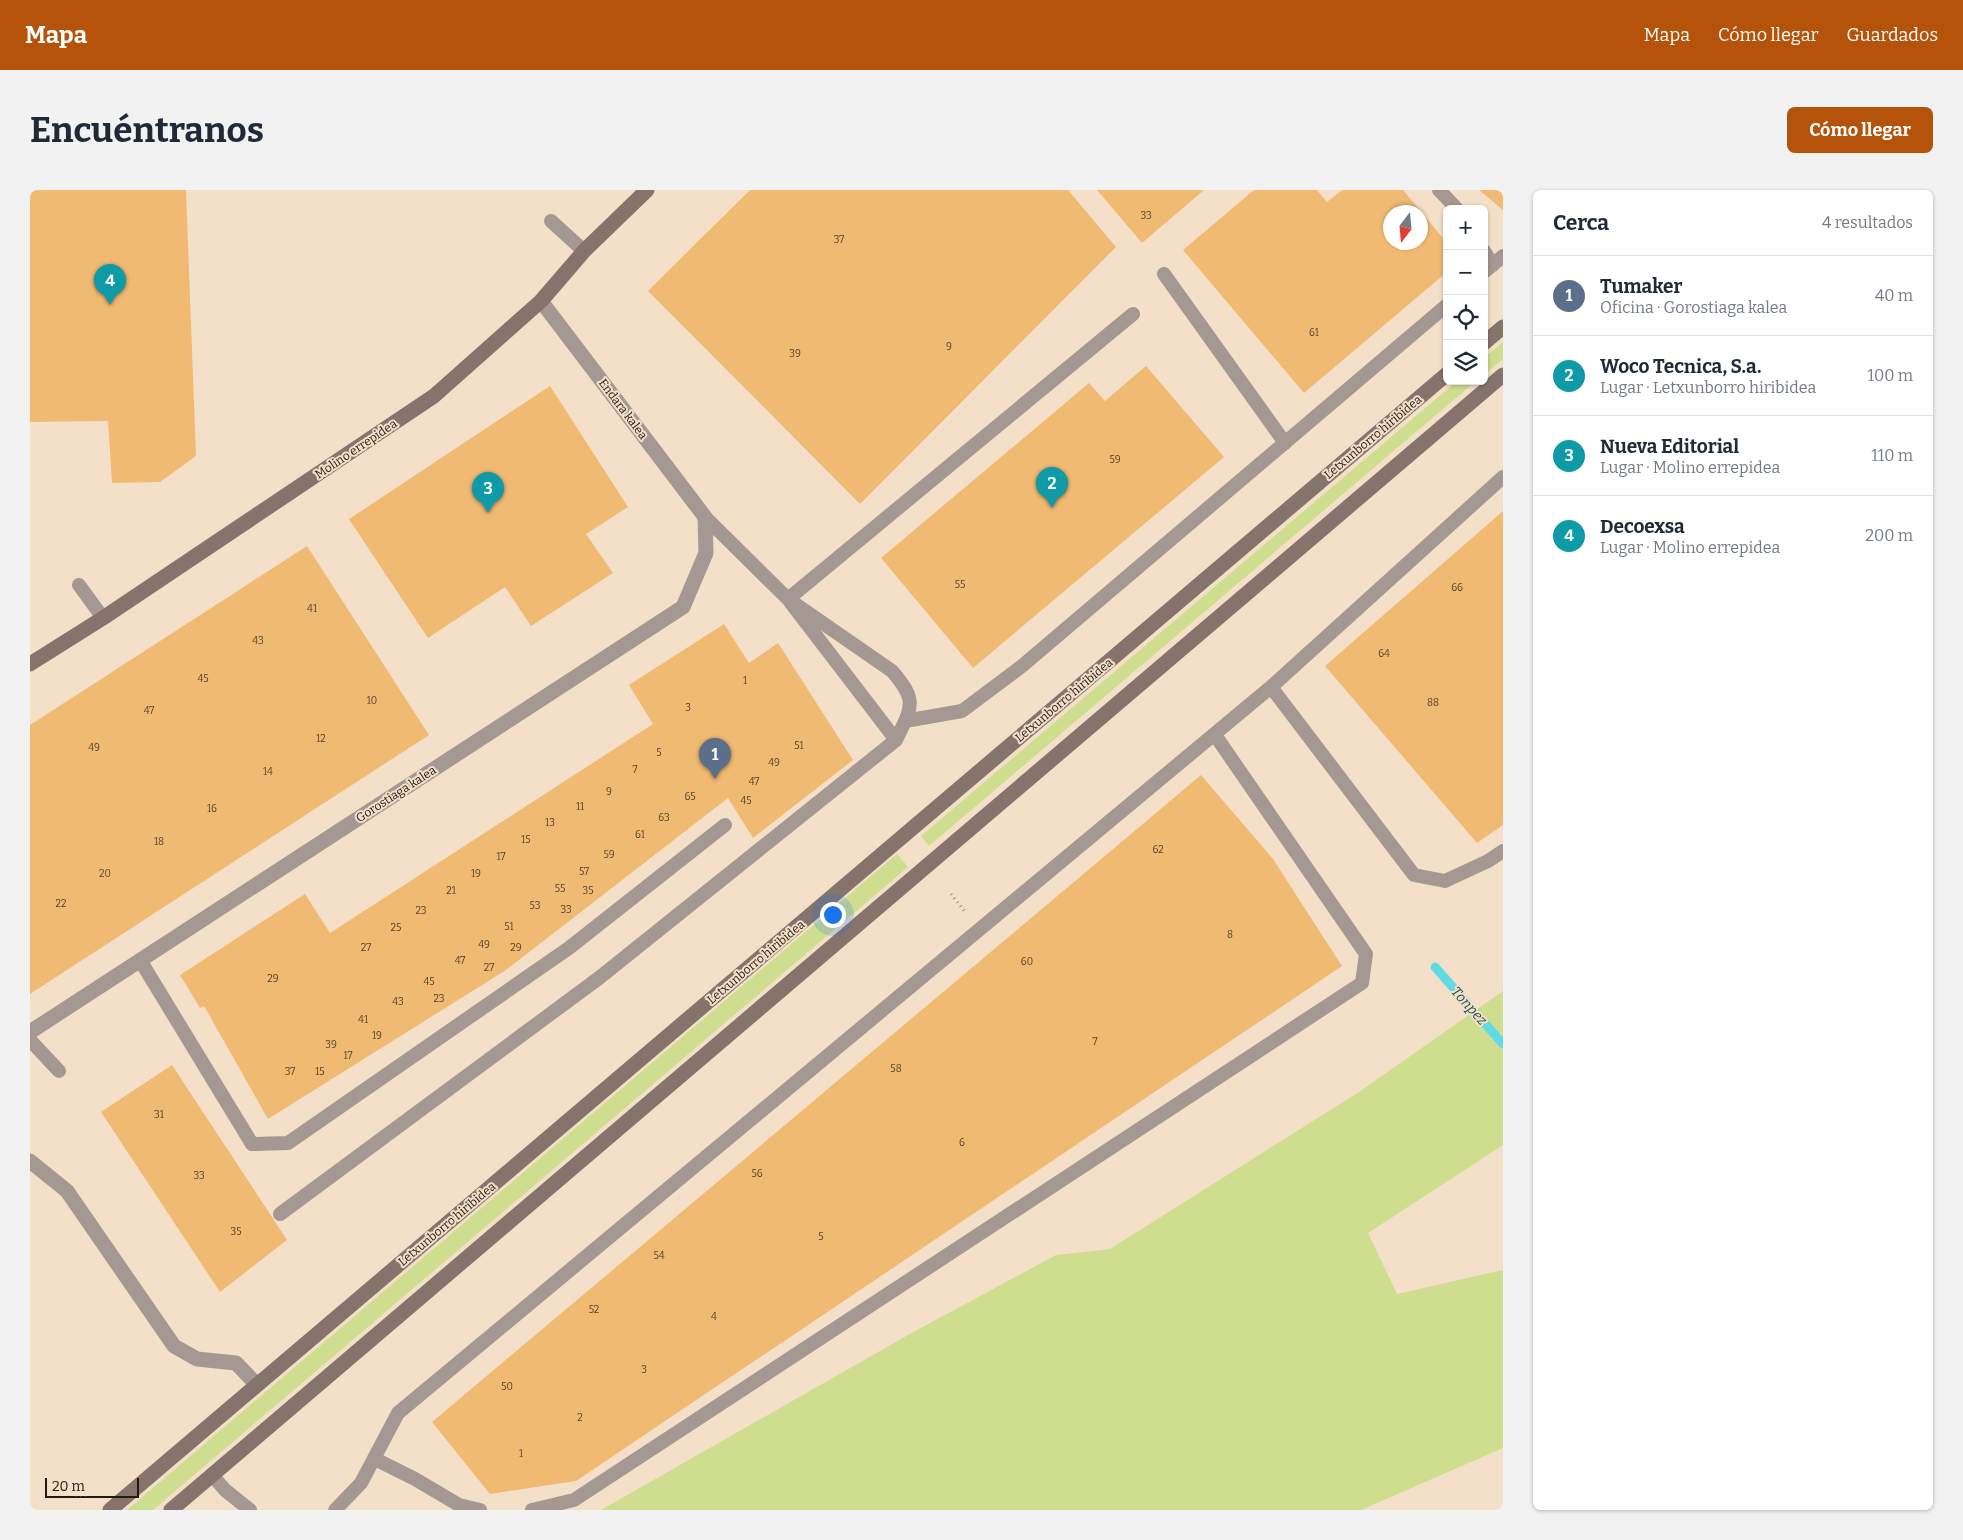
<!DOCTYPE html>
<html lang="es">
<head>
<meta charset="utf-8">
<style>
  :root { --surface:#fff; --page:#f2f2f3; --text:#1f2937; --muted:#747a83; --line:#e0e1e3; --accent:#b45309 }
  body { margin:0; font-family:Bitter,serif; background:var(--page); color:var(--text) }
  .controls { position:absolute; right:15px; top:15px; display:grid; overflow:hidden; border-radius:8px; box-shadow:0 1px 4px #0004 }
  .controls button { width:45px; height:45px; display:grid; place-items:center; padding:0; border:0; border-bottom:1px solid var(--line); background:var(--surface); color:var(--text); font:25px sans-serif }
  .compass { position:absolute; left:1353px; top:15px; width:45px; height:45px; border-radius:50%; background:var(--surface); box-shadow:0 1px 4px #0004; rotate:196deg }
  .scale { position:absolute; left:15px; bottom:12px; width:94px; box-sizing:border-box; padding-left:5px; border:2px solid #211a11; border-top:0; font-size:14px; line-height:18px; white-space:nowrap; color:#211a11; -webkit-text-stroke:4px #f4e0c8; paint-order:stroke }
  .you { position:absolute; left:802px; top:724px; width:18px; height:18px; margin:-12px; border:4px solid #fff; border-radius:50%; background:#1a73e8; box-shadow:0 0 0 8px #1a73e833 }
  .badge { display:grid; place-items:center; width:32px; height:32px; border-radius:50%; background:var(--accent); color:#fff; font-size:16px; font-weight:700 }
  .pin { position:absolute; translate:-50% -41px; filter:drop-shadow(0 1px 2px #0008) }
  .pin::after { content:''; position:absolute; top:26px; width:18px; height:15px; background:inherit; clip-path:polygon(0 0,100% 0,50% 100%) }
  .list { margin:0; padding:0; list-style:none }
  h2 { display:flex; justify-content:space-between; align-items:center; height:65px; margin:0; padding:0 20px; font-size:21px }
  h2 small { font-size:16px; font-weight:400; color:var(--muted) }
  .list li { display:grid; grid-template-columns:32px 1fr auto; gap:15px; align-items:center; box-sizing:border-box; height:80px; padding:0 20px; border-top:1px solid var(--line) }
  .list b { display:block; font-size:19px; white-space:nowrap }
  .list p { margin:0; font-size:16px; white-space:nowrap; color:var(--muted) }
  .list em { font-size:16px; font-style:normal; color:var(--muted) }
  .icon { flex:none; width:28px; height:28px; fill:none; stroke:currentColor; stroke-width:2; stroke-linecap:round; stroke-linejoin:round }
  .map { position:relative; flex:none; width:1473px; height:1320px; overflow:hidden; border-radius:8px }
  header { display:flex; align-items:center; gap:30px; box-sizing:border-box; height:70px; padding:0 25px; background:var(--accent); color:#fff }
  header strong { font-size:24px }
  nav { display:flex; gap:28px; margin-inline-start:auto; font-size:18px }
  .intro { display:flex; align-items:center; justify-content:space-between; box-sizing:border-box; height:120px; padding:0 30px }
  h1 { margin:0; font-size:35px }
  .button { padding:12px 22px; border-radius:8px; background:var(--accent); color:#fff; font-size:18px; font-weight:700 }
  main { display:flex; gap:30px; padding:0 30px }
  aside { flex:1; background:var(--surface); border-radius:8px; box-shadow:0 1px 4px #0004 }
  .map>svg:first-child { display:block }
  .green { fill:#cede8e }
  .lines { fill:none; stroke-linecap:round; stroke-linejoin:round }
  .stream { stroke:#60dae4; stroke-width:9 }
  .building { fill:#f1ba73; fill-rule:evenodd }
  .path { stroke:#988978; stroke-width:3; stroke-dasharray:1 4; stroke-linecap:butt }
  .lane { stroke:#a59792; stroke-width:14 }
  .street { stroke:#a59792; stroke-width:15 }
  .secondary { stroke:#86736c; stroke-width:15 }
  .labels { text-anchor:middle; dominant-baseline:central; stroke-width:4; stroke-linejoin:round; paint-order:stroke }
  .number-label { font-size:10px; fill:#55422a }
  .street-label { font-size:12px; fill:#211a11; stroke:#f4e0c8 }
  .water-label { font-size:14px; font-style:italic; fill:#174d51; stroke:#f4e0c8 }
</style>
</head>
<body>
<header>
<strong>Mapa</strong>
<nav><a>Mapa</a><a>Cómo llegar</a><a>Guardados</a></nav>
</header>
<div class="intro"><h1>Encuéntranos</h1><a class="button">Cómo llegar</a></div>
<main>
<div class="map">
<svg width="1473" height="1320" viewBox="0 0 1473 1320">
  <rect width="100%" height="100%" fill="#f4e0c8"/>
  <!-- green -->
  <path class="green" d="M1473 152V169L1454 185V168Z
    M1427 191H1446L899 656 891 646Z
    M867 664 878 677 123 1320H97Z
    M1473 801V955L1338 1043 1367 1104 1473 1080V1258L1331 1320H571L878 1145 1026 1065 1080 1059 1329 902Z"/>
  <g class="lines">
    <!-- stream -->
    <path class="stream" d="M1405 777 1473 854"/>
  </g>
  <!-- building -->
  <path class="building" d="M0 0H156L166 266 130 292 82 293 78 231 0 232Z
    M720 0H1038L1086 57 830 314 618 101Z
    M1067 0H1174L1112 53Z
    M1224 0H1287L1297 12 1312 0H1373L1417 53V82L1274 203 1153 60ZM1360 22H1390V52H1360Z
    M1449 0H1473V20Z
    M1116 176 1194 267 943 478 851 368 1059 193 1075 211Z
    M520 196 598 317 556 344 583 383 501 436 475 397 398 448 319 329Z
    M1473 321V635L1447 653 1295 476Z
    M277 356 399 545 0 804V535Z
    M694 434 719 473 748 453 823 570 723 648 698 608 476 780 238 929 174 816 170 818 150 785 275 704 300 743 623 534 599 495Z
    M1171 585 1243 669 1312 776 546 1291 460 1304 402 1232Z
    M142 875 257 1050 190 1102 71 922Z"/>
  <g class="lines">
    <!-- path -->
    <path class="path" d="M921 704 936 723"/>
    <!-- lane -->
    <path class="lane" d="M1409 0 1427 19
      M521 31 554 61
      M1454 61 1463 75
      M1454 82 1473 66
      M1134 84 1255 253
      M675 327 758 409 866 550
      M49 395 73 428
      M758 409 1103 124
      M1241 497 1384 685 1415 691 1458 671 1473 661
      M875 531 932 521 992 476 1417 115
      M110 770 222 954 258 953 539 758 695 635
      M0 850 29 881
      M250 1024 569 788 866 550C882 517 888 511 862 481L758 409
      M345 1269 385 1289 429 1315 450 1320
      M182 1285 195 1300 220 1320
      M305 1320 331 1293 368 1223 1241 497 1473 287
      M502 1320 544 1310 1332 793 1336 764 1185 545"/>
    <!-- street -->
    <path class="street" d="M0 842 653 417 676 363 675 327 511 111
      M0 971 37 1001 144 1156 167 1169 206 1173 227 1195"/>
    <!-- secondary -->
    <path class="secondary" d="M1454 153 1473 137
      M0 474 73 428 404 206 511 111 554 61 617 0
      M80 1320 1417 184
      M141 1320 1473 185"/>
  </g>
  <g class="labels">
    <!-- number labels -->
    <g class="number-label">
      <text x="1116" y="26">33</text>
      <text x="809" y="50">37</text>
      <text x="1284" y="143">61</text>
      <text x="919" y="157">9</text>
      <text x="765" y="164">39</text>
      <text x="1085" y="270">59</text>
      <text x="930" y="395">55</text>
      <text x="1427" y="398">66</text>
      <text x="282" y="419">41</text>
      <text x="228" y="451">43</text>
      <text x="1354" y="464">64</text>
      <text x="173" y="489">45</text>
      <text x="715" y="491">1</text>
      <text x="342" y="511">10</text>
      <text x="1403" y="513">88</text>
      <text x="658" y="518">3</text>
      <text x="119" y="521">47</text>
      <text x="291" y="549">12</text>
      <text x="769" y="556">51</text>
      <text x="64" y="558">49</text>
      <text x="629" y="563">5</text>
      <text x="744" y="573">49</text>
      <text x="605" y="580">7</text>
      <text x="238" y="582">14</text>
      <text x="724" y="592">47</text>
      <text x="579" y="602">9</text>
      <text x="660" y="607">65</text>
      <text x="716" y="611">45</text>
      <text x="550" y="617">11</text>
      <text x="182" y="619">16</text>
      <text x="634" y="628">63</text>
      <text x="520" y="633">13</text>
      <text x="610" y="645">61</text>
      <text x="496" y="650">15</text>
      <text x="129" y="652">18</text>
      <text x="1128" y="660">62</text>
      <text x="579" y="665">59</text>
      <text x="471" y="667">17</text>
      <text x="554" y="682">57</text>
      <text x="75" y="684">20</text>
      <text x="446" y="684">19</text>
      <text x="530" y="699">55</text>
      <text x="421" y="701">21</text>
      <text x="558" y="701">35</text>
      <text x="31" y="714">22</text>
      <text x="505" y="716">53</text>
      <text x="536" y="720">33</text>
      <text x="391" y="721">23</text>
      <text x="479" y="737">51</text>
      <text x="366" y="738">25</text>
      <text x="1200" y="745">8</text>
      <text x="454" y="755">49</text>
      <text x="336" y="758">27</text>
      <text x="486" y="758">29</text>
      <text x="430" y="771">47</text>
      <text x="997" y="772">60</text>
      <text x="459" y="778">27</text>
      <text x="243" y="789">29</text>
      <text x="399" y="792">45</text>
      <text x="409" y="809">23</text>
      <text x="368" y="812">43</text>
      <text x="333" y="830">41</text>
      <text x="347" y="846">19</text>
      <text x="1065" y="852">7</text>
      <text x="301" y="855">39</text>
      <text x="318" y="866">17</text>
      <text x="866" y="879">58</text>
      <text x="260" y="882">37</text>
      <text x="290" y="882">15</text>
      <text x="129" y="925">31</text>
      <text x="932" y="953">6</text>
      <text x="727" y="984">56</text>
      <text x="169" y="986">33</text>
      <text x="206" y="1042">35</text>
      <text x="791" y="1047">5</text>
      <text x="629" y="1066">54</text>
      <text x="564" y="1120">52</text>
      <text x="684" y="1127">4</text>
      <text x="614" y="1180">3</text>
      <text x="477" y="1197">50</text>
      <text x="550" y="1228">2</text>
      <text x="491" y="1264">1</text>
    </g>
    <!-- street labels -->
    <g class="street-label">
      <text transform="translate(593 219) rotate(53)">Endara kalea</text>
      <text transform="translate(1343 247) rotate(-40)">Letxunborro hiribidea</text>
      <text transform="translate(326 259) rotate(-34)">Molino errepidea</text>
      <text transform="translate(1034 510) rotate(-40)">Letxunborro hiribidea</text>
      <text transform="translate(366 604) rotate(-33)">Gorostiaga kalea</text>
      <text transform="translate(726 772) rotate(-40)">Letxunborro hiribidea</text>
      <text transform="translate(417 1034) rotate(-40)">Letxunborro hiribidea</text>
    </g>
    <!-- water labels -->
    <g class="water-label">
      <text transform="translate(1439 816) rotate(48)">Tonpez</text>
    </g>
  </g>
</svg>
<div class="controls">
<button>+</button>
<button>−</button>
<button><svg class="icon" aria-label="locate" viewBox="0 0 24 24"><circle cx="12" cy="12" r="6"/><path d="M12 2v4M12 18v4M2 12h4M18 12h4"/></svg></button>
<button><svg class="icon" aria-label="layers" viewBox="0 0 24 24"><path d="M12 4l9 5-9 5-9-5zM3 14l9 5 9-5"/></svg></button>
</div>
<svg class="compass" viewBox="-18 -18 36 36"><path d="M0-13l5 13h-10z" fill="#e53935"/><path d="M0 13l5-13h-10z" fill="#747a83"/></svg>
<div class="scale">20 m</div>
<div class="you"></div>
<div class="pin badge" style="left:685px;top:589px;background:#5c6f8a">1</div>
<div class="pin badge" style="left:1022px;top:318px;background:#0f9aa8">2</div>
<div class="pin badge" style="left:458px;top:323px;background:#0f9aa8">3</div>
<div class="pin badge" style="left:80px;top:115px;background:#0f9aa8">4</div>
</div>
<aside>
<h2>Cerca<small>4 resultados</small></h2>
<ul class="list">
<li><span class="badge" style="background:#5c6f8a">1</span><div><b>Tumaker</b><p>Oficina · Gorostiaga kalea</p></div><em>40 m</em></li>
<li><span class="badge" style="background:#0f9aa8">2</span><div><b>Woco Tecnica, S.a.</b><p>Lugar · Letxunborro hiribidea</p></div><em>100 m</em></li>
<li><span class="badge" style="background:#0f9aa8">3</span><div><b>Nueva Editorial</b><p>Lugar · Molino errepidea</p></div><em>110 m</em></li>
<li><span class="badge" style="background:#0f9aa8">4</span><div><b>Decoexsa</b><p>Lugar · Molino errepidea</p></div><em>200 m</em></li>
</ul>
</aside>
</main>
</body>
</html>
